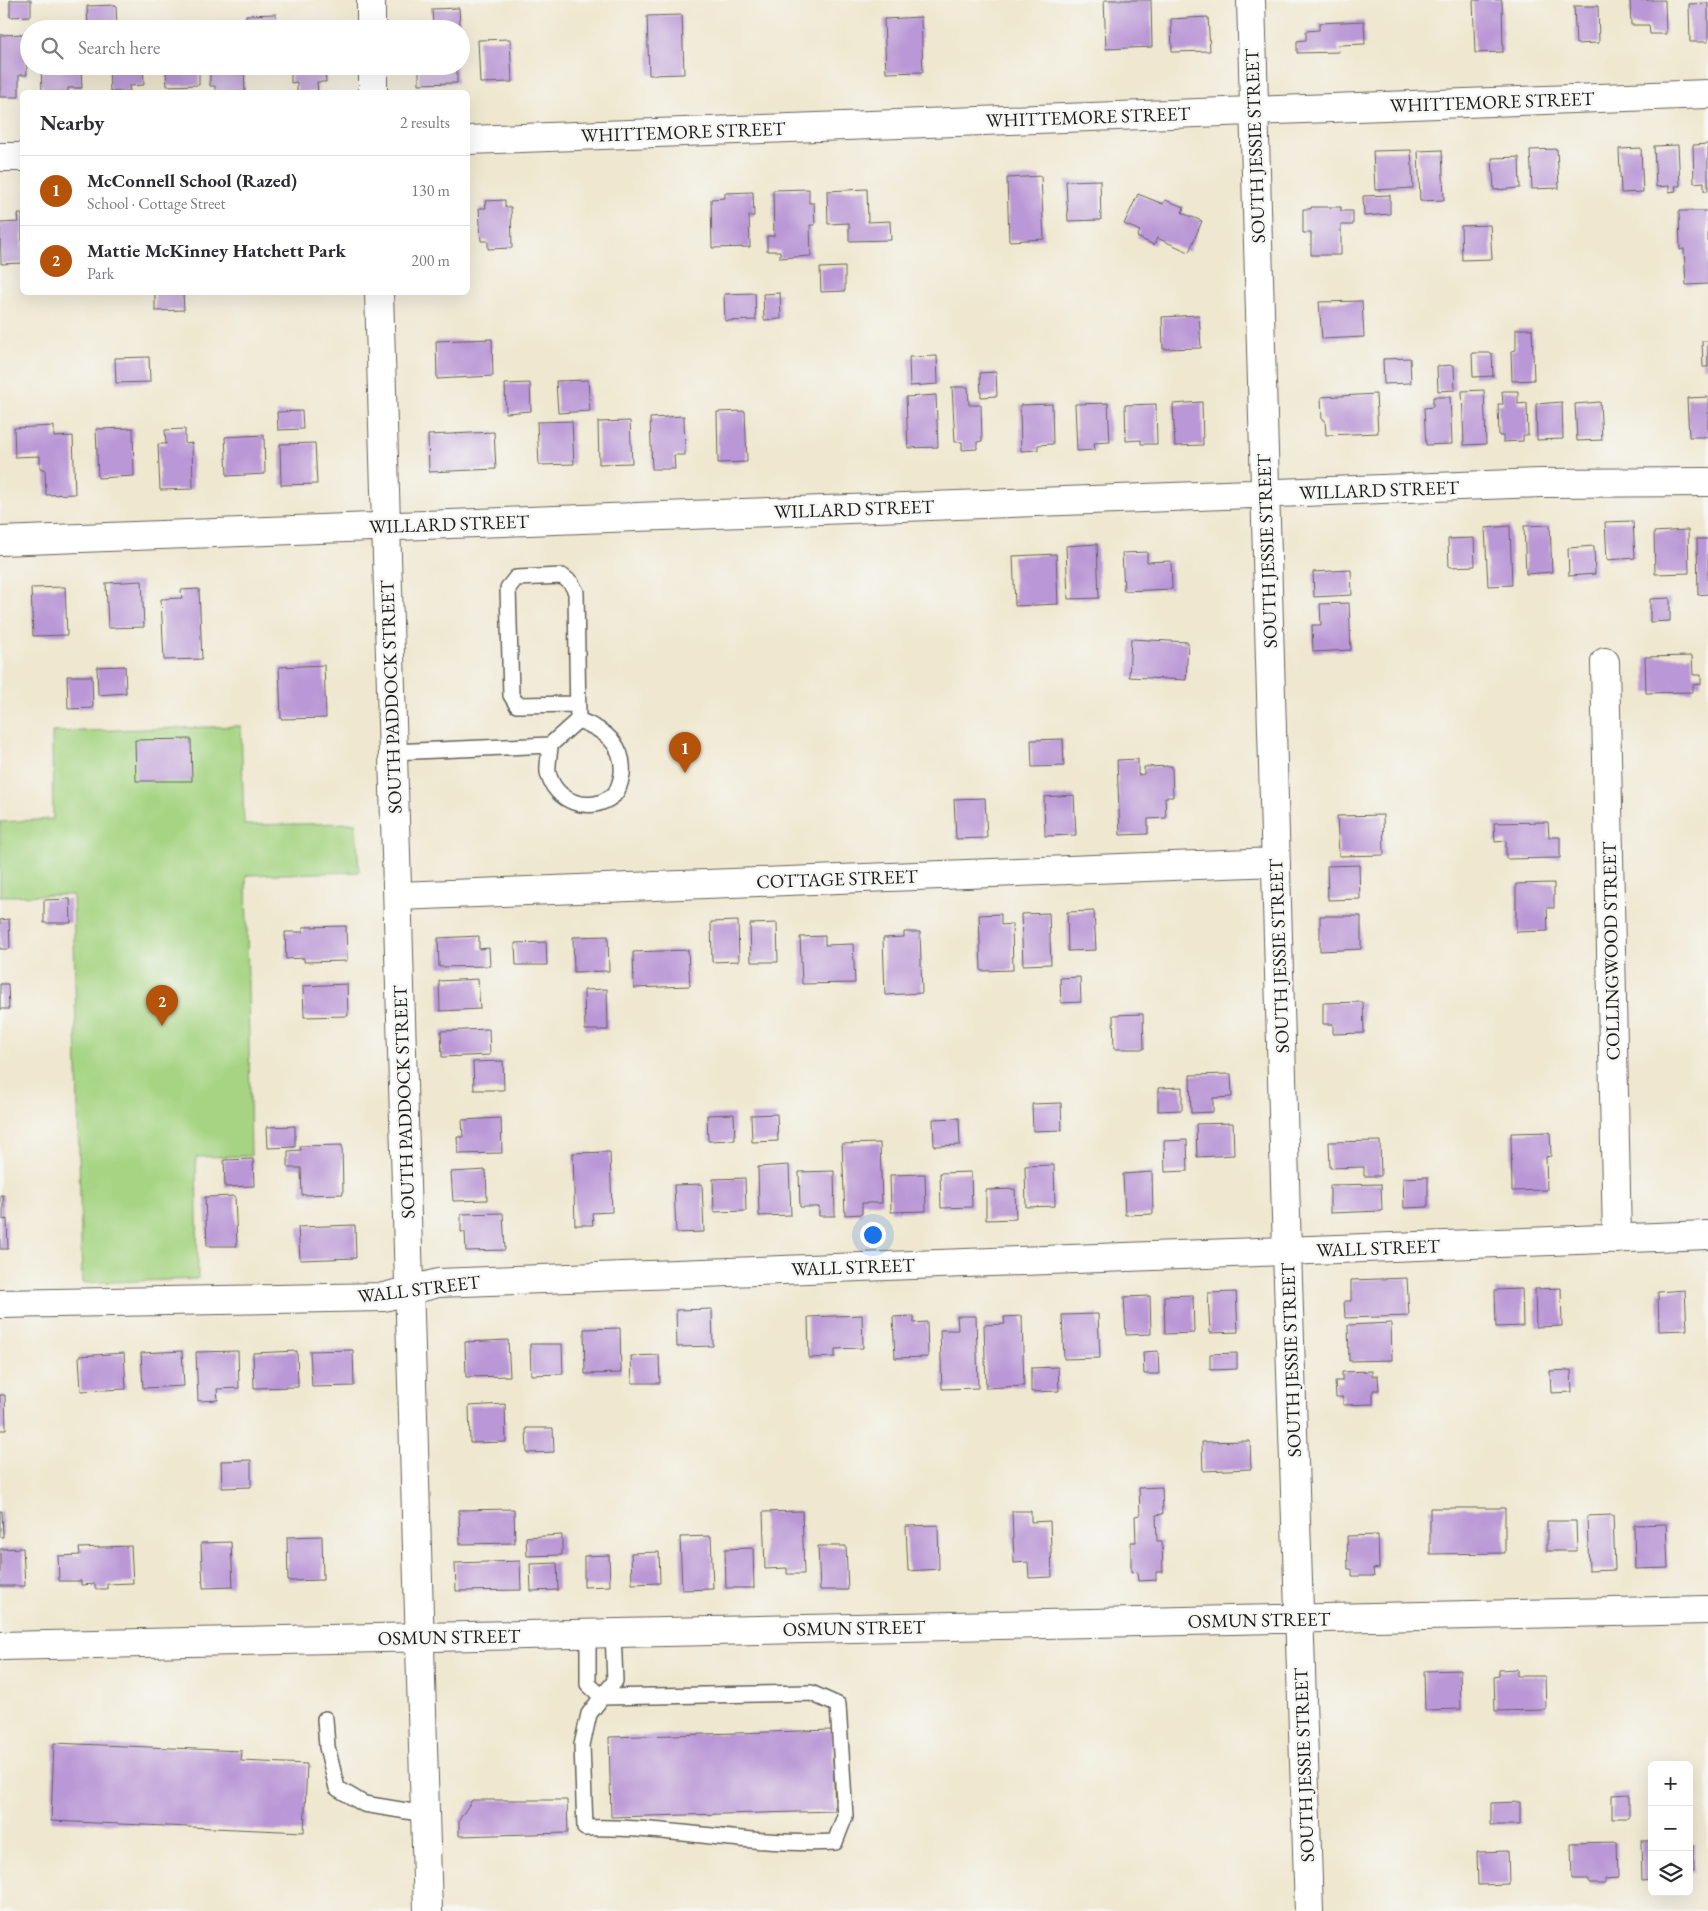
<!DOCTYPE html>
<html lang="en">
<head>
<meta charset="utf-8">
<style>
  :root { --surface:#fff; --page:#f7f7f7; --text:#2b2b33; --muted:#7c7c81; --line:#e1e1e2; --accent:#b45309 }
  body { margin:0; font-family:"EB Garamond",serif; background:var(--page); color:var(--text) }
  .controls { position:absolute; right:15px; bottom:15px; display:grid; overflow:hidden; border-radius:8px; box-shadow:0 5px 20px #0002 }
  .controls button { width:45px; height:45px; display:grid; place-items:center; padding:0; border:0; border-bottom:1px solid var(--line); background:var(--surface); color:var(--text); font:25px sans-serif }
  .you { position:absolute; left:872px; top:1234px; width:18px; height:18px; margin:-12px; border:4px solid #fff; border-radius:50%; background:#1a73e8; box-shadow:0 0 0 8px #1a73e833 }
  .badge { display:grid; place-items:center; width:32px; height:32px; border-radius:50%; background:var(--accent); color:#fff; font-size:16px; font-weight:700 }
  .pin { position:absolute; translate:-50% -41px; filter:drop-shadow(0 1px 2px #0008) }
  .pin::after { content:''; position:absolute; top:26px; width:18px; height:15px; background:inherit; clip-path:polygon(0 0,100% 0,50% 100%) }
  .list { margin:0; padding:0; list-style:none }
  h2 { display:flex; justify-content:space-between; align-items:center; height:65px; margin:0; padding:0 20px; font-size:21px }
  h2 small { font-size:16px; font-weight:400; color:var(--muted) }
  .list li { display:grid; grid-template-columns:32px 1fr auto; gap:15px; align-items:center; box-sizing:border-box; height:70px; padding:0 20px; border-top:1px solid var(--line) }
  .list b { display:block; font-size:19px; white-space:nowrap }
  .list p { margin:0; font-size:16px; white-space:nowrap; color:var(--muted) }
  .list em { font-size:16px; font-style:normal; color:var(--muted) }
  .icon { flex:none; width:28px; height:28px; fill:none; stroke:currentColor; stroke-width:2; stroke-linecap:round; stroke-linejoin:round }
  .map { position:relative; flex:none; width:1708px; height:1911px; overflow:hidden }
  .search { position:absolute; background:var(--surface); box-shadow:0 5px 20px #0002; left:20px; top:20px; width:450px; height:55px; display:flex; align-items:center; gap:12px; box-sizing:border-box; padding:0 18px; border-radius:28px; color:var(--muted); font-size:19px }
  .panel { position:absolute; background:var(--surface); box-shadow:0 5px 20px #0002; left:20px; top:90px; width:450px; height:205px; border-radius:8px }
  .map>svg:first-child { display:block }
  .green { fill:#a6d482; stroke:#61784f }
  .building { fill:#ba97d6 }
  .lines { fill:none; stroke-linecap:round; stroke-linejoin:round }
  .lane-casing { stroke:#66635b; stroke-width:18 }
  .street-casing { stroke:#66635b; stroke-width:30 }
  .lane { stroke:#fff; stroke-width:15 }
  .street { stroke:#fff; stroke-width:28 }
  .labels { text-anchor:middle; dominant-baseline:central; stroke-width:5; stroke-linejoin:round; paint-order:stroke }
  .street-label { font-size:19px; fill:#1c1c1c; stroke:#f6f6f2 }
</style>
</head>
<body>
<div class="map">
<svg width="1708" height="1911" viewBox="0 0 1708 1911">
  <rect width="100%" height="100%" fill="#f6f6f2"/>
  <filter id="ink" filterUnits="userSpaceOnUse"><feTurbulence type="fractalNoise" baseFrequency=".02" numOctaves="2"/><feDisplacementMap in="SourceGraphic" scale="10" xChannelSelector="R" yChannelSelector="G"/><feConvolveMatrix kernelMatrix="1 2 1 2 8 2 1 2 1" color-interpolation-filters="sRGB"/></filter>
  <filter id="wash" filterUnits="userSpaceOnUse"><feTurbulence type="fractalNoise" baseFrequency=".0096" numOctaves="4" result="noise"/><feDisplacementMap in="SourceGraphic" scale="20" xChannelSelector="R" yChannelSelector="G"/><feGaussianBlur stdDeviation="1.12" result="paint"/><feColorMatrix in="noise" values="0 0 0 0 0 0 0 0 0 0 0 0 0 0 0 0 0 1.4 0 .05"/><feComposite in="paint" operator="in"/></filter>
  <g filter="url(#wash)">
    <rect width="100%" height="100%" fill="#efe7cf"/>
    <!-- green -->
    <path class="green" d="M241 726 244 825 356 823 359 872 246 875 251 1156 196 1157 198 1279 82 1283 73 895 0 896V822L53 819 52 732Z"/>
    <g id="blocks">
      <!-- building -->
      <path class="building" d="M10 0H31V16L10 17Z
        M1104 0H1151L1152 47 1106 49Z
        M1473 0H1502L1503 52 1475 53Z
        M1630 0H1665L1666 34H1650L1649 25H1631Z
        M1708 3V42H1690L1689 4Z
        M116 5 117 29H88L87 6Z
        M1574 6H1598L1599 43 1576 44Z
        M459 8 460 26 433 27 432 9Z
        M276 14 277 29H246V15Z
        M682 15 684 74 649 75 647 16Z
        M921 17 923 72 886 73 884 19Z
        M1208 17 1210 51 1172 52 1171 19Z
        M1364 21 1365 44 1338 45 1339 52 1297 53V41L1306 40V31L1319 30V23Z
        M26 34 27 75H19V97H0V35Z
        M510 39 512 82 480 83 478 40Z
        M41 66H81L82 88H68V92H42Z
        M109 66H143L144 85 129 86 130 91 110 92Z
        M161 66H199V85L167 86 166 71H161Z
        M210 66H244L245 92H215V86H210Z
        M291 66H325L326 82H317L318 92H297V82L291 83Z
        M419 66H457V83L419 84Z
        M1708 144V191H1704V182L1694 183 1693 145Z
        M1678 145 1680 186H1675L1676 191 1669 192V186L1656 187 1654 146Z
        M1641 148 1643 192 1621 193 1619 149Z
        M1557 149 1559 188 1532 189 1530 150Z
        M1411 150 1413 188 1375 190 1373 151Z
        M1442 150 1444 200 1420 201 1418 151Z
        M1519 157 1520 188 1494 190 1492 158Z
        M1041 176 1044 239 1009 241 1007 178Z
        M1100 180 1101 220 1068 221 1066 181Z
        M809 189V203H814L815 225H810L811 256 780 258V251H767V236H774L773 190Z
        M867 189 868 222 890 221 891 240 849 241V223L828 224 827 191Z
        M753 192 754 216H749L750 247 712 248 711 199 725 198V193Z
        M1138 194 1163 204 1165 200 1184 207 1182 213 1202 221 1189 252 1157 238 1154 245 1137 237 1140 231 1124 224Z
        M1390 195V214L1364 216 1363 196Z
        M505 200V207H511L512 248 488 249V241H481L479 208H486L485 201Z
        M1311 207H1341V211H1353V225H1341V255H1311V233H1303V209H1311Z
        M1679 211H1708V284L1686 285 1684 249 1680 250Z
        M18 214H22V263L1 264 0 223 19 222Z
        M1490 225 1492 259 1462 260 1461 226Z
        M845 267V291L821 292 820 268Z
        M155 292H183L184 310 155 311Z
        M755 293 756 320 725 321 724 294Z
        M780 293 781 319 764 320 763 294Z
        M1362 301 1364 337 1322 339 1319 302Z
        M1199 315 1201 348 1163 349 1162 317Z
        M1516 329H1532L1534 380 1512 381 1511 351 1516 350Z
        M492 339 493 376 437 379 436 341Z
        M1702 341H1708V367H1703Z
        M1472 353H1492L1493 376 1473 377Z
        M937 356 938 384 910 386 909 357Z
        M149 357 150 382 116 383 115 358Z
        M1410 358 1411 383 1384 384 1383 359Z
        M1454 365 1455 390 1438 391 1437 366Z
        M996 372 997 396 981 397 980 373Z
        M588 380 590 411 558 413 556 381Z
        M530 383 531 411 506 413 505 384Z
        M952 387H968L969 405H981L982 441 977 442V449L962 450V442H955Z
        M1484 390 1486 444 1464 445 1462 391Z
        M1502 391H1518V404L1527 403 1528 435H1523V441L1503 442V436H1499L1498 404H1503Z
        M1376 394 1378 433 1326 435 1325 420H1322L1321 397Z
        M936 395 938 447 908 448 906 397Z
        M1433 397H1450L1452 444 1426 445 1424 408 1433 407Z
        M1708 397V437H1689L1687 398Z
        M1202 402 1203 445 1175 446 1173 404Z
        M1562 402 1563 439 1537 440 1536 404Z
        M1600 402 1602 440 1577 441 1575 404Z
        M1108 403 1110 442 1094 443 1095 450 1077 451 1075 404Z
        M1052 404 1053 444 1038 445V450L1021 451 1020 405Z
        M1156 404 1157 444H1141V440L1126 441 1125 405Z
        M302 411 303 429 278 430 277 412Z
        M745 411 747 462 718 463 717 412Z
        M684 416 685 455H674L675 469H652L650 418Z
        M572 421 574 464 539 465 537 422Z
        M630 421 632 463 599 464 598 422Z
        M54 426V437L73 436 75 494 46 495 45 469H40V456L15 457 14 428Z
        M133 428 134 476 98 478 96 429Z
        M185 429V444L192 443 193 489 160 490 158 444H166L165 430Z
        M494 432 496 469 429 472 428 435Z
        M264 435 265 474 227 476 225 437Z
        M315 443 317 484 281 485 280 444Z
        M1633 521 1635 558 1607 560 1605 522Z
        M1550 525 1552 572 1526 574 1524 526Z
        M1510 526 1512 585 1488 586 1485 528Z
        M1688 530 1689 573 1655 574 1654 532Z
        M1474 538 1475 566 1449 567 1448 539Z
        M1697 539H1708V594L1698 595Z
        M1097 544 1099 598 1068 599 1066 546Z
        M1594 546 1595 574 1569 576 1568 548Z
        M1147 552V562L1171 561 1172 589 1124 591 1122 553Z
        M1056 554 1058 604 1015 606 1013 556Z
        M1351 570 1352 595 1314 597 1313 572Z
        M142 581 144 627 108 628 106 583Z
        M65 587 67 635 33 636 31 588Z
        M199 589 202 659 164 660 161 599 182 598 181 590Z
        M1670 598V621L1650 622V599Z
        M1349 603 1351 650 1313 652 1312 625H1321L1320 604Z
        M1131 639 1188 642 1186 680 1129 677Z
        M1692 656 1693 675H1701V684L1693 685V692L1646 693 1645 657Z
        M324 665 326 718 281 719 279 667Z
        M125 666 126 693 98 695 97 667Z
        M67 676H92L93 708 68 709Z
        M191 739 192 781H136L135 740Z
        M1063 739 1064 766 1032 767 1031 740Z
        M1138 759V775L1144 774V767L1172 766 1173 797H1165L1166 818 1148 819V834L1120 835 1117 760Z
        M1074 795 1076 835 1045 836 1044 797Z
        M985 798 987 838 956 839 954 799Z
        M1383 815 1384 855 1339 856 1337 816Z
        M1548 822 1549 837H1560V858L1506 859V841L1495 842 1494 823Z
        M1359 865 1360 899 1328 900 1327 866Z
        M1554 883V908H1547L1548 931 1516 932V884Z
        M70 899 71 923H44V900Z
        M1094 911 1096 950 1068 951 1067 912Z
        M1049 913 1051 964 1023 965 1021 914Z
        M1001 914V925L1012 924 1013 970 981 971 979 915Z
        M1320 916H1361V949L1320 951Z
        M9 919 10 949H0V920Z
        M738 921 739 961 712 962 711 922Z
        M777 923 778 962H751L750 924Z
        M346 926 347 961 304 962V958L286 959 285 932H303V927Z
        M904 932H920L922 993 885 995 883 938 904 937Z
        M479 936V949L489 948 490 966 439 967 438 938Z
        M608 936 609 971 574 972 573 937Z
        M825 936V945L853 944 855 983 802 984 800 937Z
        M546 942 547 965H516L515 943Z
        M688 950 690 986 634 988 633 952Z
        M1080 977 1081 1002 1061 1003 1060 978Z
        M478 979 480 1009 440 1011 439 981Z
        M0 984H8L9 1009H0Z
        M347 984 348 1016 304 1017 303 986Z
        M607 989 608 1030H585L584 990Z
        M1363 1002 1364 1033 1333 1034V1024H1323V1003Z
        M1143 1014 1144 1049H1114L1113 1015Z
        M489 1029 490 1055 442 1057 441 1031Z
        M503 1061 504 1090H474L473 1062Z
        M1231 1074 1232 1097 1213 1098V1112L1191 1113 1190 1075Z
        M1182 1087V1110L1158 1111V1088Z
        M1061 1103 1062 1130 1033 1131 1032 1104Z
        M734 1114 735 1140 708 1141 707 1115Z
        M777 1114 778 1141 752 1142 751 1115Z
        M501 1118 502 1153 458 1154 457 1137H463L462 1120Z
        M959 1118 960 1145 934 1146 933 1119Z
        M1233 1123 1234 1155 1197 1157 1196 1124Z
        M295 1126V1147L268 1148 267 1127Z
        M1550 1132 1551 1156 1546 1157 1547 1190 1512 1191 1511 1133Z
        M1187 1140 1188 1171 1165 1172 1164 1141Z
        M1380 1141 1381 1176H1364V1167L1330 1168 1329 1142Z
        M880 1143 882 1203H862V1214L845 1215 842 1144Z
        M342 1145 343 1194 302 1195 301 1168H288V1151L301 1150 300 1146Z
        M610 1152 612 1212 592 1213 593 1225H575L573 1153Z
        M253 1159 254 1186 225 1187 224 1160Z
        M789 1165 791 1215 759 1216 758 1167Z
        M1054 1165 1055 1206 1026 1207 1025 1166Z
        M486 1170 487 1200 453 1201 451 1172Z
        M834 1171 835 1216H819V1207H800L799 1172Z
        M971 1172 972 1207 941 1208 940 1173Z
        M1152 1172 1153 1214 1125 1215 1123 1174Z
        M925 1174 926 1211 891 1212 890 1175Z
        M1428 1177V1207L1404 1208 1403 1178Z
        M745 1178 746 1211 714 1212 713 1179Z
        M702 1184 704 1232 676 1233 674 1185Z
        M1381 1184 1382 1211 1330 1213V1185Z
        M1015 1189 1016 1219 986 1220V1190Z
        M0 1195H3V1220L7 1219 8 1249H0Z
        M235 1196 237 1246H207L205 1197Z
        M503 1213 505 1250 466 1251 465 1232H461V1214Z
        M355 1225 356 1258 300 1260 298 1227Z
        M1407 1278 1409 1316 1345 1318 1344 1301H1351V1280Z
        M1561 1288 1562 1326 1536 1327 1535 1289Z
        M1522 1289 1523 1326 1496 1327 1495 1290Z
        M1685 1290 1687 1330 1659 1331 1658 1292Z
        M1236 1292 1238 1332 1210 1333 1208 1293Z
        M1193 1295 1194 1333 1165 1334 1164 1296Z
        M1150 1296 1151 1334 1126 1335 1124 1297Z
        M712 1309 713 1346 677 1347 676 1310Z
        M1098 1314 1100 1358 1064 1359 1062 1315Z
        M862 1315 863 1348 835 1349V1357L809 1358 808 1317Z
        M914 1316V1323L927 1322 928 1357 895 1358 893 1317Z
        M957 1316H976L978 1388 942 1389 940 1330H958Z
        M1022 1316 1024 1386 986 1388 984 1325 1005 1324 1004 1317Z
        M1391 1323 1392 1360 1349 1361 1348 1325Z
        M620 1328 621 1373 585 1374 584 1329Z
        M508 1340 510 1376 466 1377 465 1342Z
        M530 1344H562L563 1374 531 1375Z
        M353 1350 354 1386 312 1387 310 1351Z
        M182 1351 184 1386 143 1388 141 1353Z
        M238 1351 239 1388 217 1389 218 1400 198 1401 196 1352Z
        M297 1351 298 1387 254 1388 253 1353Z
        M1158 1351 1159 1374H1144L1143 1352Z
        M124 1353 126 1389 81 1391 79 1356Z
        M1237 1353V1369L1210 1370V1354Z
        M659 1355 660 1383H632L631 1356Z
        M1058 1367 1059 1391 1031 1392V1368Z
        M1571 1370 1572 1392 1551 1393 1550 1371Z
        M1372 1371V1376H1378L1379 1390H1373V1404L1343 1405V1397H1336L1335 1381H1342V1372Z
        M0 1395H5L6 1430H0Z
        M505 1404 506 1442 470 1443 469 1406Z
        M526 1428H553L554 1452 527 1453Z
        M1250 1441 1251 1469 1203 1471 1202 1442Z
        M251 1460V1487L222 1488 221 1461Z
        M1162 1487 1163 1514 1156 1515 1157 1541H1162L1163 1572H1156V1580L1138 1581 1137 1572 1131 1573V1542H1136L1135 1516 1140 1515 1139 1488Z
        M1430 1508H1505V1553L1430 1554Z
        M514 1509 515 1543 460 1544 459 1510Z
        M0 1511H2L3 1537H0Z
        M802 1511 804 1574H787V1568L765 1569 763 1512Z
        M1012 1511H1031V1522L1050 1521 1052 1577 1029 1578 1028 1562 1014 1563Z
        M1613 1515 1615 1570 1589 1571 1587 1516Z
        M1547 1521H1576L1577 1551H1547Z
        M1666 1524 1668 1568 1635 1569 1634 1525Z
        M938 1525 939 1569 908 1571 906 1526Z
        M562 1535V1555L527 1556 526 1537Z
        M1378 1535 1379 1568 1373 1569 1374 1576H1352V1569H1348L1347 1536Z
        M322 1536 323 1580 288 1581 287 1537Z
        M711 1536 713 1589 682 1590 680 1537Z
        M231 1542 233 1587 203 1588 201 1543Z
        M131 1546 133 1583 107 1584V1589H95V1584L81 1585V1581H59L58 1556 80 1555 79 1548Z
        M818 1546H846L848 1590H820Z
        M23 1548 25 1586H0V1549Z
        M753 1548 754 1588H726L725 1549Z
        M659 1552 660 1583 632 1584 631 1553Z
        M609 1555 610 1586 584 1587V1556Z
        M520 1561 521 1590 456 1591 455 1563Z
        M557 1563 558 1590 531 1591 530 1564Z
        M1517 1669V1676H1545L1546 1710 1495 1711 1494 1677 1499 1676V1670Z
        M1460 1670 1461 1709 1425 1710 1424 1671Z
        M832 1730 835 1811 611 1817 609 1737Z
        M54 1743 242 1751 241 1761 307 1764 304 1832 51 1821Z
        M1629 1794V1818H1612V1795Z
        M472 1800H567L568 1833 459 1836V1820Z
        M1520 1802V1825H1491V1803Z
        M1641 1841H1652V1880L1642 1881Z
        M1617 1842 1618 1878 1605 1879V1884H1589V1879H1572L1571 1843Z
        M1689 1844H1694V1872H1689Z
        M1508 1851 1509 1884 1478 1885 1477 1852Z"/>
    </g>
  </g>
  <g filter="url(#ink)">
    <use href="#blocks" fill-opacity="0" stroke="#66635b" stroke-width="1"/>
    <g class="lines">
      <defs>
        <path id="lane" d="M550 745C550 753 547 764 548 772 554 802 590 815 614 795 618 791 621 780 622 774 625 744 603 729 578 720
          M393 752 550 745 578 720 576 592 571 583 562 576 516 578 508 588 511 695 517 705 577 704
          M588 1634V1684L602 1697 615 1681 613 1633
          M811 1693 838 1705 845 1816 835 1842C751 1847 668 1825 585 1828L582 1745 589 1714 602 1697Z
          M325 1719 327 1747 337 1788 364 1804 425 1814"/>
        <path id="street" d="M371 0V29
          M1251 0 1287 1251 1309 1911
          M373 66V92
          M468 140 1708 94
          M0 157H22
          M379 292 428 1911
          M0 541 1541 483 1708 482
          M1605 662 1617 1239
          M398 896 1276 862
          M0 1304 384 1297 438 1283 1708 1235
          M0 1646 1708 1610"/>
      </defs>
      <!-- lane casing -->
      <use href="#lane" class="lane-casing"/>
      <!-- street casing -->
      <use href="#street" class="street-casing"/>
      <!-- lane -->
      <use href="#lane" class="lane"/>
      <!-- street -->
      <use href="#street" class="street"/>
    </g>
  </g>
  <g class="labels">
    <!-- street labels -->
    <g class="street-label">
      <text transform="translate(1492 102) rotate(-2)">WHITTEMORE STREET</text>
      <text transform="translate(1088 117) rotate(-2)">WHITTEMORE STREET</text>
      <text transform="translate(683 132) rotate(-2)">WHITTEMORE STREET</text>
      <text transform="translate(1255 146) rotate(-92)">SOUTH JESSIE STREET</text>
      <text transform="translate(1379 490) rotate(-2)">WILLARD STREET</text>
      <text transform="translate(854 509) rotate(-2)">WILLARD STREET</text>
      <text transform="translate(449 524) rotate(-2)">WILLARD STREET</text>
      <text transform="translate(1267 551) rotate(-92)">SOUTH JESSIE STREET</text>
      <text transform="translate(391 697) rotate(-92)">SOUTH PADDOCK STREET</text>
      <text transform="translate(837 879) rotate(-2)">COTTAGE STREET</text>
      <text transform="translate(1611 951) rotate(-91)">COLLINGWOOD STREET</text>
      <text transform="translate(1279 956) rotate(-92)">SOUTH JESSIE STREET</text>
      <text transform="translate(404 1102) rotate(-92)">SOUTH PADDOCK STREET</text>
      <text transform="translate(1378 1248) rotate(-2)">WALL STREET</text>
      <text transform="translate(853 1267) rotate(-2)">WALL STREET</text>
      <text transform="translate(419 1289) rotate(-7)">WALL STREET</text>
      <text transform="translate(1291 1360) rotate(-92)">SOUTH JESSIE STREET</text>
      <text transform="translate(1259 1620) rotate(-1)">OSMUN STREET</text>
      <text transform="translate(854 1628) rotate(-1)">OSMUN STREET</text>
      <text transform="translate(449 1637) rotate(-1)">OSMUN STREET</text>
      <text transform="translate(1304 1765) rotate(-92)">SOUTH JESSIE STREET</text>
    </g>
  </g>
</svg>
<div class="controls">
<button>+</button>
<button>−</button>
<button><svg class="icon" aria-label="layers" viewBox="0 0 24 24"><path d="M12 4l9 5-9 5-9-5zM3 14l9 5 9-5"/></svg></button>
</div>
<div class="you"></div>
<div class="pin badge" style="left:685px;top:773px">1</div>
<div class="pin badge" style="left:162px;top:1026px">2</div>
<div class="search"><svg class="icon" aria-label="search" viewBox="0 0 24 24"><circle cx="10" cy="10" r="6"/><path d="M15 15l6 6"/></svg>Search here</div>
<section class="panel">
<h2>Nearby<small>2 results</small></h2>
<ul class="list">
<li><span class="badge">1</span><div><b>McConnell School (Razed)</b><p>School · Cottage Street</p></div><em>130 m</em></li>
<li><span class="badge">2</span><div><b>Mattie McKinney Hatchett Park</b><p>Park</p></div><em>200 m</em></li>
</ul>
</section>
</div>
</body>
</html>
